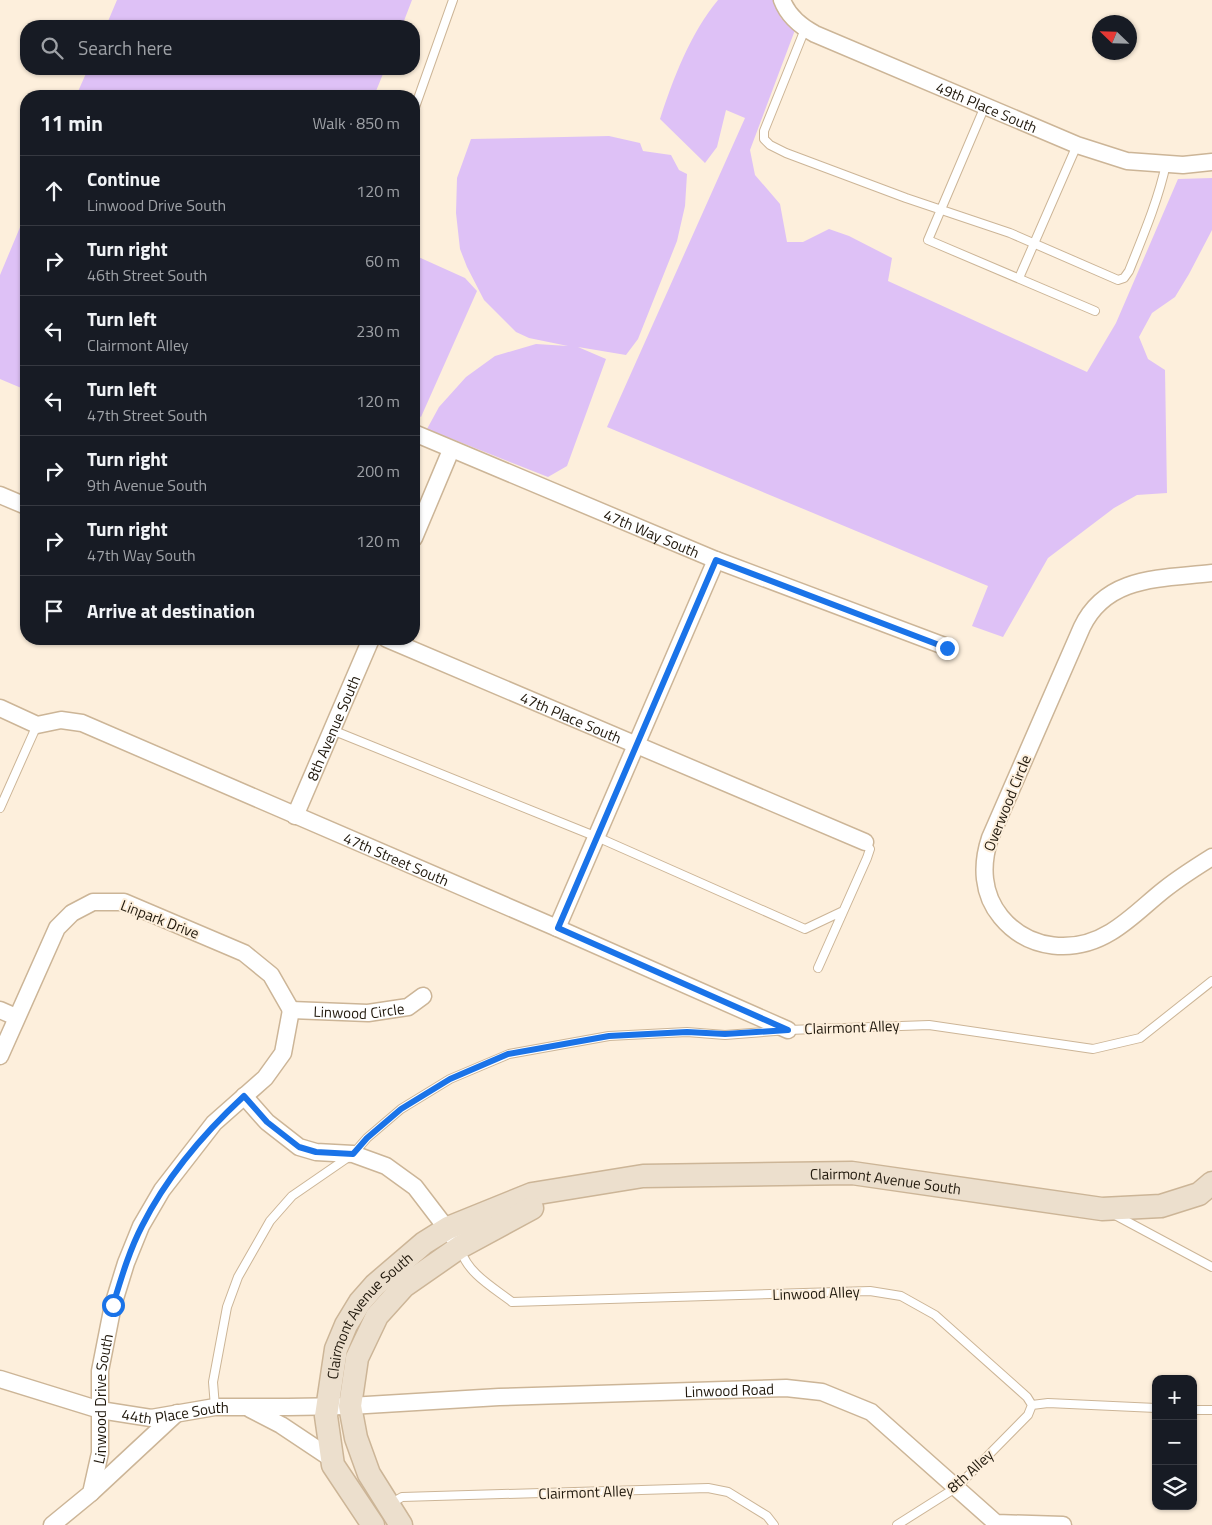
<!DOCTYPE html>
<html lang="en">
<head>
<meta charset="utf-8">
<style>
  :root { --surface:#171b24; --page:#242831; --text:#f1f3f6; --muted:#9ea1a6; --line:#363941 }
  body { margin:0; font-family:"Titillium Web",sans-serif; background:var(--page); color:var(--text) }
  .controls { position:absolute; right:15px; bottom:15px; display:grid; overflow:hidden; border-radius:10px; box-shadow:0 1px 4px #0004 }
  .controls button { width:45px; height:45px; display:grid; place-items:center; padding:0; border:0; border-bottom:1px solid var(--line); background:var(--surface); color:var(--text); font:25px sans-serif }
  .compass { position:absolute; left:1092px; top:15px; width:45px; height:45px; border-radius:50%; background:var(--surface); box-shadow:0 1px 4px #0004; rotate:293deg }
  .stop { position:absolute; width:15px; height:15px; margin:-11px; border:4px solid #1a73e8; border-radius:50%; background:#fff }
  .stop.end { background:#1a73e8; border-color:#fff; box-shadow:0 1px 5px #0008 }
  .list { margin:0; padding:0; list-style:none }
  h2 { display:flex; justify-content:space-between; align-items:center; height:65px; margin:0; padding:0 20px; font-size:21px }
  h2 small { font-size:16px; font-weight:400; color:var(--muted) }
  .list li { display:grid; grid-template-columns:32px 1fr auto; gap:15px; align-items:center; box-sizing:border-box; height:70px; padding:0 20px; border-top:1px solid var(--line) }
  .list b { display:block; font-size:19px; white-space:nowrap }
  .list p { margin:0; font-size:16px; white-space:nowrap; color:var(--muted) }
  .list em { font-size:16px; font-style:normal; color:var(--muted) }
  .icon { flex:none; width:28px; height:28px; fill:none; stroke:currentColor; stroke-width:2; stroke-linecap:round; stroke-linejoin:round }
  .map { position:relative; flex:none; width:1212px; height:1525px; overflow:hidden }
  .search { position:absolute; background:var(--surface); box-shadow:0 1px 4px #0004; left:20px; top:20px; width:400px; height:55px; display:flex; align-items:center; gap:12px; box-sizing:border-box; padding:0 18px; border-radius:20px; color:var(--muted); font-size:19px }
  .panel { position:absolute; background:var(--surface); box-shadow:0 1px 4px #0004; left:20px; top:90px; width:400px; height:555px; border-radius:20px }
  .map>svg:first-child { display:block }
  .green { fill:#dec1f6 }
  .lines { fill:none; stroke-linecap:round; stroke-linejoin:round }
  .lane-casing { stroke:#ccb597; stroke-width:10 }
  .street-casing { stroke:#ccb597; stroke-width:19 }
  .secondary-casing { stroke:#ccb597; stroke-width:25 }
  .lane { stroke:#fff; stroke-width:8 }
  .street { stroke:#fff; stroke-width:16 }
  .secondary { stroke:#ecdfcd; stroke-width:22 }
  .route { stroke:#1a73e8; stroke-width:6 }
  .labels { text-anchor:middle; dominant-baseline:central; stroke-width:4; stroke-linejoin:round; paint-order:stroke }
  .street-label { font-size:15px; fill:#20180c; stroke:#fdefdc }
</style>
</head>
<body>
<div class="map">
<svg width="1212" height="1525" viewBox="0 0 1212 1525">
  <rect width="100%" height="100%" fill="#fdefdc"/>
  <!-- green -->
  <path class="green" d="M117 0H412L402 26H106Z
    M718 0H775L781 18 795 30 750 150 755 175 780 204 787 242H803L829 229 849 236 892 258 888 281 1087 372 1116 323 1178 179 1212 178V230L1189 274 1175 297 1152 313 1139 337 1148 359 1165 370 1167 493 1137 495 1114 508 1048 558 1003 637 972 626 988 586 607 427 745 118 726 110 717 147 705 163 660 119C673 79 691 32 718 0Z
    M88 69H385L374 96H76Z
    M609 136 640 143 643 151 671 155 679 170 687 174 685 206 677 241 638 339 626 355 578 347 606 359 567 466 548 477 427 429 439 407 466 377 495 356 536 344 568 346 529 338 516 332 484 300 467 267 460 249 456 213 457 178 471 139Z
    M26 213V390L0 379V275Z
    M414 255 465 278 477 291 421 417 414 413Z"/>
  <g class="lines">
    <defs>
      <path id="lane" d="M805 29 764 131V139L770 145 786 153 906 198 1010 233 1118 280 1124 278 1129 271C1143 236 1158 201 1166 164
        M985 106 928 240 1095 311
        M414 110 453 0
        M1019 278 1077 145
        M332 730 597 837 805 929 843 911
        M0 808 37 725
        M818 968 867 858 870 849 865 842
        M1115 1215 1212 1267
        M461 1250C467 1273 494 1288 512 1302L870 1291 901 1296 935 1315 1027 1397 1032 1405
        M1032 1405 1048 1403 1156 1408
        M215 1407 213 1382 227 1307 238 1277 270 1221 292 1196 353 1154 367 1138 401 1109 450 1079 509 1054 609 1036 687 1032 725 1035 788 1030 929 1025 1093 1049 1140 1038 1212 981
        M1193 1410H1212
        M390 1504 402 1497 708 1488 728 1492 767 1516 774 1525
        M897 1525 957 1487 1028 1415 1032 1405"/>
      <g id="street">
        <path id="s1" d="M782 0C788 16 800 26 815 34L1077 145 1127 161 1183 165 1212 162"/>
        <path id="s2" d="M414 433 716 560 947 647"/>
        <path d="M0 495 26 506"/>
        <path d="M414 538 451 450"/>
        <path d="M1212 573C1162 579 1107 575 1082 627L990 838C981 865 982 894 1001 917 1029 951 1075 954 1111 932 1131 920 1147 903 1165 889 1180 877 1196 867 1212 857"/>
        <path id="s3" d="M387 639 865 842"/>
        <path id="s4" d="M0 708 37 725 61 720 82 723 557 928 788 1030"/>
        <path id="s5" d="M295 816 371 639"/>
        <path d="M557 928 716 560"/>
        <path d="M0 1010 16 1017"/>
        <path id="s6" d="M291 1010 368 1013 408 1007 423 996"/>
        <path d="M0 1056 57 928 72 913 93 902H124L244 953 271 975 291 1010"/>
        <path d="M244 1096 267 1122 299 1147 316 1152 353 1154 386 1166 415 1187 454 1238"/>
        <path id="s7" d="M0 1379 100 1410 151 1418 215 1407H288L350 1406 499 1397 786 1388 822 1392 871 1412 996 1523 1063 1525"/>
        <path d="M250 1409 281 1425 332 1459"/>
        <path d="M91 1493 177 1413"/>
        <path id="s8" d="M52 1525 91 1493 100 1453V1371L113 1305 126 1263 141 1226 162 1190 214 1123 265 1078 283 1053 291 1010"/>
      </g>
      <g id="secondary">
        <path id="s9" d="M373 1525 333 1465 326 1416 336 1349 346 1325 360 1302 375 1285 424 1243 448 1228 532 1194 643 1176 852 1173 1102 1209 1161 1206 1199 1194 1212 1183"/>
        <path d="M401 1525 369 1474 356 1438 350 1406 357 1358 377 1316 404 1286 460 1247 532 1208"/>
      </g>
    </defs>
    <!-- lane casing -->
    <use href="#lane" class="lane-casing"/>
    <!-- street casing -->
    <use href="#street" class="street-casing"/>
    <!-- secondary casing -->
    <use href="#secondary" class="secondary-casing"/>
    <!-- lane -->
    <use href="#lane" class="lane"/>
    <!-- street -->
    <use href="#street" class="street"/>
    <!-- secondary -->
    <use href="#secondary" class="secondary"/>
  </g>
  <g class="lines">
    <!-- route -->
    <path class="route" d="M113 1305C121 1279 129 1251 142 1226 167 1176 203 1134 244 1096L267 1122 299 1147 316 1152 353 1154 367 1138 401 1109 450 1079 508 1054 609 1036 687 1032 725 1034 788 1030 558 928 716 560 947 648"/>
  </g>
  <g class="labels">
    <!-- street labels -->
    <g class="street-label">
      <text stroke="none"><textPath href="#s1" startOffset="235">49th Place South</textPath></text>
      <text stroke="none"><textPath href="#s2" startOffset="258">47th Way South</textPath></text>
      <text stroke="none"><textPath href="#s3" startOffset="200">47th Place South</textPath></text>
      <text stroke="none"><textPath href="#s5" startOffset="96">8th Avenue South</textPath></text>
      <text transform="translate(1007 803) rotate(-68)">Overwood Circle</text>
      <text stroke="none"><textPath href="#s4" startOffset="429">47th Street South</textPath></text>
      <text transform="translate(160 919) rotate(21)">Linpark Drive</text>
      <text stroke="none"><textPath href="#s6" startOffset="68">Linwood Circle</textPath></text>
      <text transform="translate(852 1027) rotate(-2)">Clairmont Alley</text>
      <text stroke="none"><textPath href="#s9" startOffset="804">Clairmont Avenue South</textPath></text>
      <text transform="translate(816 1293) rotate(-2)">Linwood Alley</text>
      <text stroke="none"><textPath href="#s9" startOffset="235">Clairmont Avenue South</textPath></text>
      <text stroke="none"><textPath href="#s7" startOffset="736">Linwood Road</textPath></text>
      <text stroke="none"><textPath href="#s8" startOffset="146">Linwood Drive South</textPath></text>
      <text stroke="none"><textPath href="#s7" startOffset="181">44th Place South</textPath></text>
      <text transform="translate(970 1471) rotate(-42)">8th Alley</text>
      <text transform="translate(586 1492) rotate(-2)">Clairmont Alley</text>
    </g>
  </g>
</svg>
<div class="controls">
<button>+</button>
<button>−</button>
<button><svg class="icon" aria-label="layers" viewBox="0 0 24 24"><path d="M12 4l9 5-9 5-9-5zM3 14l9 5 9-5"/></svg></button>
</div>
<svg class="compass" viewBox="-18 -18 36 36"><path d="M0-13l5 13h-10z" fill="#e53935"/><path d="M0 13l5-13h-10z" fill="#9ea1a6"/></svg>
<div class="stop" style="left:113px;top:1305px"></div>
<div class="stop end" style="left:947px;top:648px"></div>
<div class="search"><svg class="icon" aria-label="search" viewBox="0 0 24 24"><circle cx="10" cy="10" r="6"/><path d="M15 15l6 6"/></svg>Search here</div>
<section class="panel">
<h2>11 min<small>Walk · 850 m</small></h2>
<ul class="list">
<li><svg class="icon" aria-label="ahead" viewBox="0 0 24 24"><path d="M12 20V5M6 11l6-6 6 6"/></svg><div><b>Continue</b><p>Linwood Drive South</p></div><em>120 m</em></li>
<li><svg class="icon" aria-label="right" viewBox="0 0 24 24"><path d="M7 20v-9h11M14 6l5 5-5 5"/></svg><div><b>Turn right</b><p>46th Street South</p></div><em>60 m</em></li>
<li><svg class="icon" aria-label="left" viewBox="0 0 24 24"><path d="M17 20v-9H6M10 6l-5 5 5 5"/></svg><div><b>Turn left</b><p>Clairmont Alley</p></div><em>230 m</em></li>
<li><svg class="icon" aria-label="left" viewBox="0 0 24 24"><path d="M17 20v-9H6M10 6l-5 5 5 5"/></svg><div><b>Turn left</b><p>47th Street South</p></div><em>120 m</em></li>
<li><svg class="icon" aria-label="right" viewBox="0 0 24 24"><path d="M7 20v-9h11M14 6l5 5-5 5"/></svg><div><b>Turn right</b><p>9th Avenue South</p></div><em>200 m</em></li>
<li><svg class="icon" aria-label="right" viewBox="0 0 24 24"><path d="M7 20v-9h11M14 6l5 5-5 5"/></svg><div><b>Turn right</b><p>47th Way South</p></div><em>120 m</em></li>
<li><svg class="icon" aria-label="arrive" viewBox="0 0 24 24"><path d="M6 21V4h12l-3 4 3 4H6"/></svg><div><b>Arrive at destination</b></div></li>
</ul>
</section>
</div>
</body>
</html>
